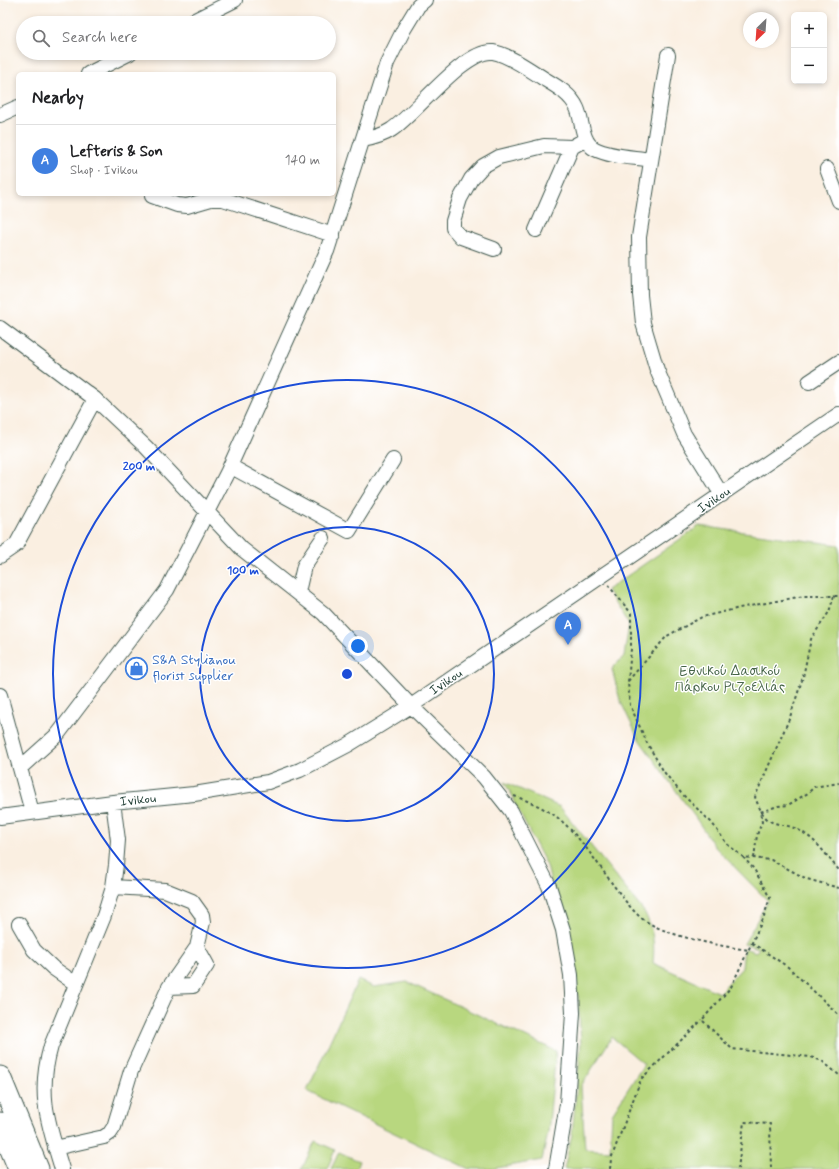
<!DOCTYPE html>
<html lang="en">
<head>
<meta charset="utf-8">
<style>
  :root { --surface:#fff; --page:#f2f2f2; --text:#202124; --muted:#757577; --line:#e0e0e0; --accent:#1f6fb2 }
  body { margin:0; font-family:Mynerve,sans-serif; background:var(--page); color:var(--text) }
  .controls { position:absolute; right:12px; top:12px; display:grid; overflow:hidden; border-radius:6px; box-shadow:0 2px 6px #0003 }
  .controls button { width:36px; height:36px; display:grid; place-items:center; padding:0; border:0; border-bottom:1px solid var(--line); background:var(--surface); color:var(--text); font:20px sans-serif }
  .compass { position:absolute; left:743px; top:12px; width:36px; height:36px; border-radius:50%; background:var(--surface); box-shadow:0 2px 6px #0003; rotate:205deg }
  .you { position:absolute; left:358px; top:646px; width:14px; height:14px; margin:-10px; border:3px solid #fff; border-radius:50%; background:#1a73e8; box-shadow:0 0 0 6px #1a73e833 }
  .badge { display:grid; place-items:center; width:26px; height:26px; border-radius:50%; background:var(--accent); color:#fff; font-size:13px; font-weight:700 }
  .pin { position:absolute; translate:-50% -33px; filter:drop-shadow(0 1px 2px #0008) }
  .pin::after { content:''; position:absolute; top:21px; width:14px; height:12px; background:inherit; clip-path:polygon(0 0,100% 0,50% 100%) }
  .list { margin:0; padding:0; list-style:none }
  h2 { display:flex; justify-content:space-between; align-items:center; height:52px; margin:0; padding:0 16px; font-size:17px }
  h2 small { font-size:13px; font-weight:400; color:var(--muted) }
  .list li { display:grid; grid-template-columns:26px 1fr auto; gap:12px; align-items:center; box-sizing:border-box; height:72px; padding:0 16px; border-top:1px solid var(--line) }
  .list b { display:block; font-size:15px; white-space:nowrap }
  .list p { margin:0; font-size:13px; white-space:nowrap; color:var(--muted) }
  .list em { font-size:13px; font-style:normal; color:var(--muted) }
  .icon { flex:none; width:22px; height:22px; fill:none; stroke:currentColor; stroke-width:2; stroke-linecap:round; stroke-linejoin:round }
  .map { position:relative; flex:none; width:839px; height:1169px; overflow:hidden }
  .search { position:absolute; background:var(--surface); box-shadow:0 2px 6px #0003; left:16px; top:16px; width:320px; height:44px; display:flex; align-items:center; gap:10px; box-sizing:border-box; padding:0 14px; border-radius:22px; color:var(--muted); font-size:15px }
  .panel { position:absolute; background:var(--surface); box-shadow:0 2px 6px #0003; left:16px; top:72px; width:320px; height:124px; border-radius:6px }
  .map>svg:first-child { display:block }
  .green { fill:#b8d77f; stroke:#6c8a5a; fill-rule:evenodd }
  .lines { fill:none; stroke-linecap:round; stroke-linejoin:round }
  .minor-casing { stroke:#40584e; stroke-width:16 }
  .highway-casing { stroke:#40584e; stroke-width:23 }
  .path { stroke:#40584e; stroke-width:2; stroke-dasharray:3 3; stroke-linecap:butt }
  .minor { stroke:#fff; stroke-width:14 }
  .highway { stroke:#fff; stroke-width:21 }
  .ring { fill:none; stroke:#1d4ed8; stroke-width:2 }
  .labels { text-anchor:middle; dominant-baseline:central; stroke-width:3; stroke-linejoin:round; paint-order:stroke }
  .street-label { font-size:14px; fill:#1f3d34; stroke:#fff }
  .shop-label { font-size:14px; fill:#366cbe; stroke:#fff; text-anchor:start }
  .park-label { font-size:14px; fill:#456447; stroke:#fff }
  .centre { fill:#1d4ed8; stroke:#fff; stroke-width:2 }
  .ring-label { font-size:12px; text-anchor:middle; font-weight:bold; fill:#1d4ed8; stroke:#fff; stroke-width:3; stroke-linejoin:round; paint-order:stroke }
</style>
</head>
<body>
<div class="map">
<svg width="839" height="1169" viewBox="0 0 839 1169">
  <rect width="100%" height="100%" fill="#fff"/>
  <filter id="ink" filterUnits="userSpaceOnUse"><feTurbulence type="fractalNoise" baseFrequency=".025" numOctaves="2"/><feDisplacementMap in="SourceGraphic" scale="8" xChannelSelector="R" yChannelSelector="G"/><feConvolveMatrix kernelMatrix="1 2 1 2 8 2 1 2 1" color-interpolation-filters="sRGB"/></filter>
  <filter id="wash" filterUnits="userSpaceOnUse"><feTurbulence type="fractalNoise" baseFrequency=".012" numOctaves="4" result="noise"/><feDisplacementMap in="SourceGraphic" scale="16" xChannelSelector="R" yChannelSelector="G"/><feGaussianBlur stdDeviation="0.9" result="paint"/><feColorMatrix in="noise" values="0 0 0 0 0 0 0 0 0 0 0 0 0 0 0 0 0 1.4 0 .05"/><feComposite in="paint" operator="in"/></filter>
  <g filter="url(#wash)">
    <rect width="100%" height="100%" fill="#faefe1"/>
    <!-- green -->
    <path class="green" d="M699 526 839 545V1169H564L572 1134 581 1044 578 995 547 866 513 800H515L504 782 560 807 645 913C653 931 655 943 653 963L719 993 742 968 744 948 756 952 759 948 744 944 768 901 715 847 695 817 638 738 620 700 612 669 624 656 629 625 607 590ZM612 1037 644 1064 612 1114 610 1151 585 1149 581 1086Z
      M358 980 374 987 407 982 556 1051 548 1133 542 1160 491 1169H469L307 1091Z
      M315 1141 335 1150 327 1169H302Z
      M339 1152 359 1161 356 1169H331Z"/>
  </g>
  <g filter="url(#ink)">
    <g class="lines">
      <defs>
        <path id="minor" d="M189 23 235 0
          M668 55 639 237 640 295 643 323 657 370 684 434 722 495
          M88 74 130 53
          M0 115 18 107
          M363 140C373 138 382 136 391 130 416 114 464 49 493 52 508 54 533 72 546 80 558 87 571 95 577 108 583 121 581 142 595 149 611 157 633 157 651 160
          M827 169 839 201
          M152 196 177 205 187 206 211 199H223L333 235
          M536 230 572 147
          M494 249 461 237 453 228V221L460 199 471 179 483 166 499 157 544 146 572 147 586 139
          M0 328 95 399 146 447 242 549 323 613 411 706 484 777 511 811 549 886 563 930 571 975 573 1013 567 1104 556 1169
          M809 382 839 362
          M230 466 349 531 393 460
          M0 556 16 545 95 399
          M298 592 304 566 323 538
          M0 695 32 812
          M20 768 58 734 167 590 227 473 327 251 387 63 404 29 418 6 425 0
          M0 817 113 802 194 794 268 782 300 770 348 745 411 706 839 414
          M19 924 34 950 53 968 76 984
          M169 987 193 986 207 965 197 947
          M55 1148 104 1137 110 1133 114 1127 131 1071 169 987 197 947 203 922 202 915 192 901 165 890 113 887
          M62 1169C48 1123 37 1094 51 1046L104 916 113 887 116 865 118 840 113 802"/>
        <path id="highway" d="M0 1077 38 1169
          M0 1123 19 1169"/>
      </defs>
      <!-- minor casing -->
      <use href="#minor" class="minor-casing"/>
      <!-- highway casing -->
      <use href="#highway" class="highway-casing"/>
      <!-- path -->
      <path class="path" d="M608 585 631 613V649L628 682 630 705 647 743 664 772 681 793 712 823 727 844 743 857 771 860 807 879 839 888
        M834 596 829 612 811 639 803 677 790 717 755 797C769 836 779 816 805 834 819 843 828 858 839 870
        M628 681 667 636 702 617 744 607 804 596H839
        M514 796C529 801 545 808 558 818 578 834 598 864 614 886 622 896 629 907 639 916 661 936 720 946 749 950
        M743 857 754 869 770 898 763 919 731 987 702 1020 732 1049 811 1057 822 1061 839 1075
        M754 858 757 835 762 822 760 812 778 806 788 805 808 793 814 787 839 783
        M752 943 788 967 839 1015
        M610 1169 611 1159 641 1079 702 1020
        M738 1169 744 1122 770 1124 771 1169"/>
      <!-- minor -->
      <use href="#minor" class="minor"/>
      <!-- highway -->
      <use href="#highway" class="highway"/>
    </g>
  </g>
  <!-- distance rings -->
  <g class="ring">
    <circle cx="347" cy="674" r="147"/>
    <circle cx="347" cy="674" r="294"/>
  </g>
  <!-- icons -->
  <defs>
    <symbol id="shop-ring" viewBox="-11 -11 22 22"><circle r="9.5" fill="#fff" stroke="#3f7fe0" stroke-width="1.5"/><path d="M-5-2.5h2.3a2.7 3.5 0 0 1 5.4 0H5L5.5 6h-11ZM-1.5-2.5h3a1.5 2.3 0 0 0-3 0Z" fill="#3f7fe0"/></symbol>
  </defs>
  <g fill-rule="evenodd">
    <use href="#shop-ring" x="124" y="656" width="25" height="25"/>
  </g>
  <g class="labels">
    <!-- street labels -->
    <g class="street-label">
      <text transform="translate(714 500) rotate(-34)">Ivikou</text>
      <text transform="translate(446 682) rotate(-34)">Ivikou</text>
      <text transform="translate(138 800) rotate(-6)">Ivikou</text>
    </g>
    <!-- shop labels -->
    <g class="shop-label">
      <text x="152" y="660">S&amp;A Stylianou<tspan x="152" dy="16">florist supplier</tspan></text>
    </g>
    <!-- park labels -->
    <g class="park-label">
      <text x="730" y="671">Εθνικού Δασικού<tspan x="730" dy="16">Πάρκου Ριζοελιάς</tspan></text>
    </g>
  </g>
  <circle cx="347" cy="674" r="6" class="centre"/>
  <g class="ring-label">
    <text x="139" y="470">200 m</text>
    <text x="243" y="574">100 m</text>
  </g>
</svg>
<div class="controls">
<button>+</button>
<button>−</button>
</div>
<svg class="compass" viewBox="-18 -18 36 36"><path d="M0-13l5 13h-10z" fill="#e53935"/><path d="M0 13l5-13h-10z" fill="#757577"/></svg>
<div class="you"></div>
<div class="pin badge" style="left:568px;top:645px;background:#3f7fe0">A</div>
<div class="search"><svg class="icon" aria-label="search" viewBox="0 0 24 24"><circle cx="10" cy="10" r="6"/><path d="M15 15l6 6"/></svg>Search here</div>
<section class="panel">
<h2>Nearby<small></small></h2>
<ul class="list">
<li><span class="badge" style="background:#3f7fe0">A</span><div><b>Lefteris &amp; Son</b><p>Shop · Ivikou</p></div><em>140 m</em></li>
</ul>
</section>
</div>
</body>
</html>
